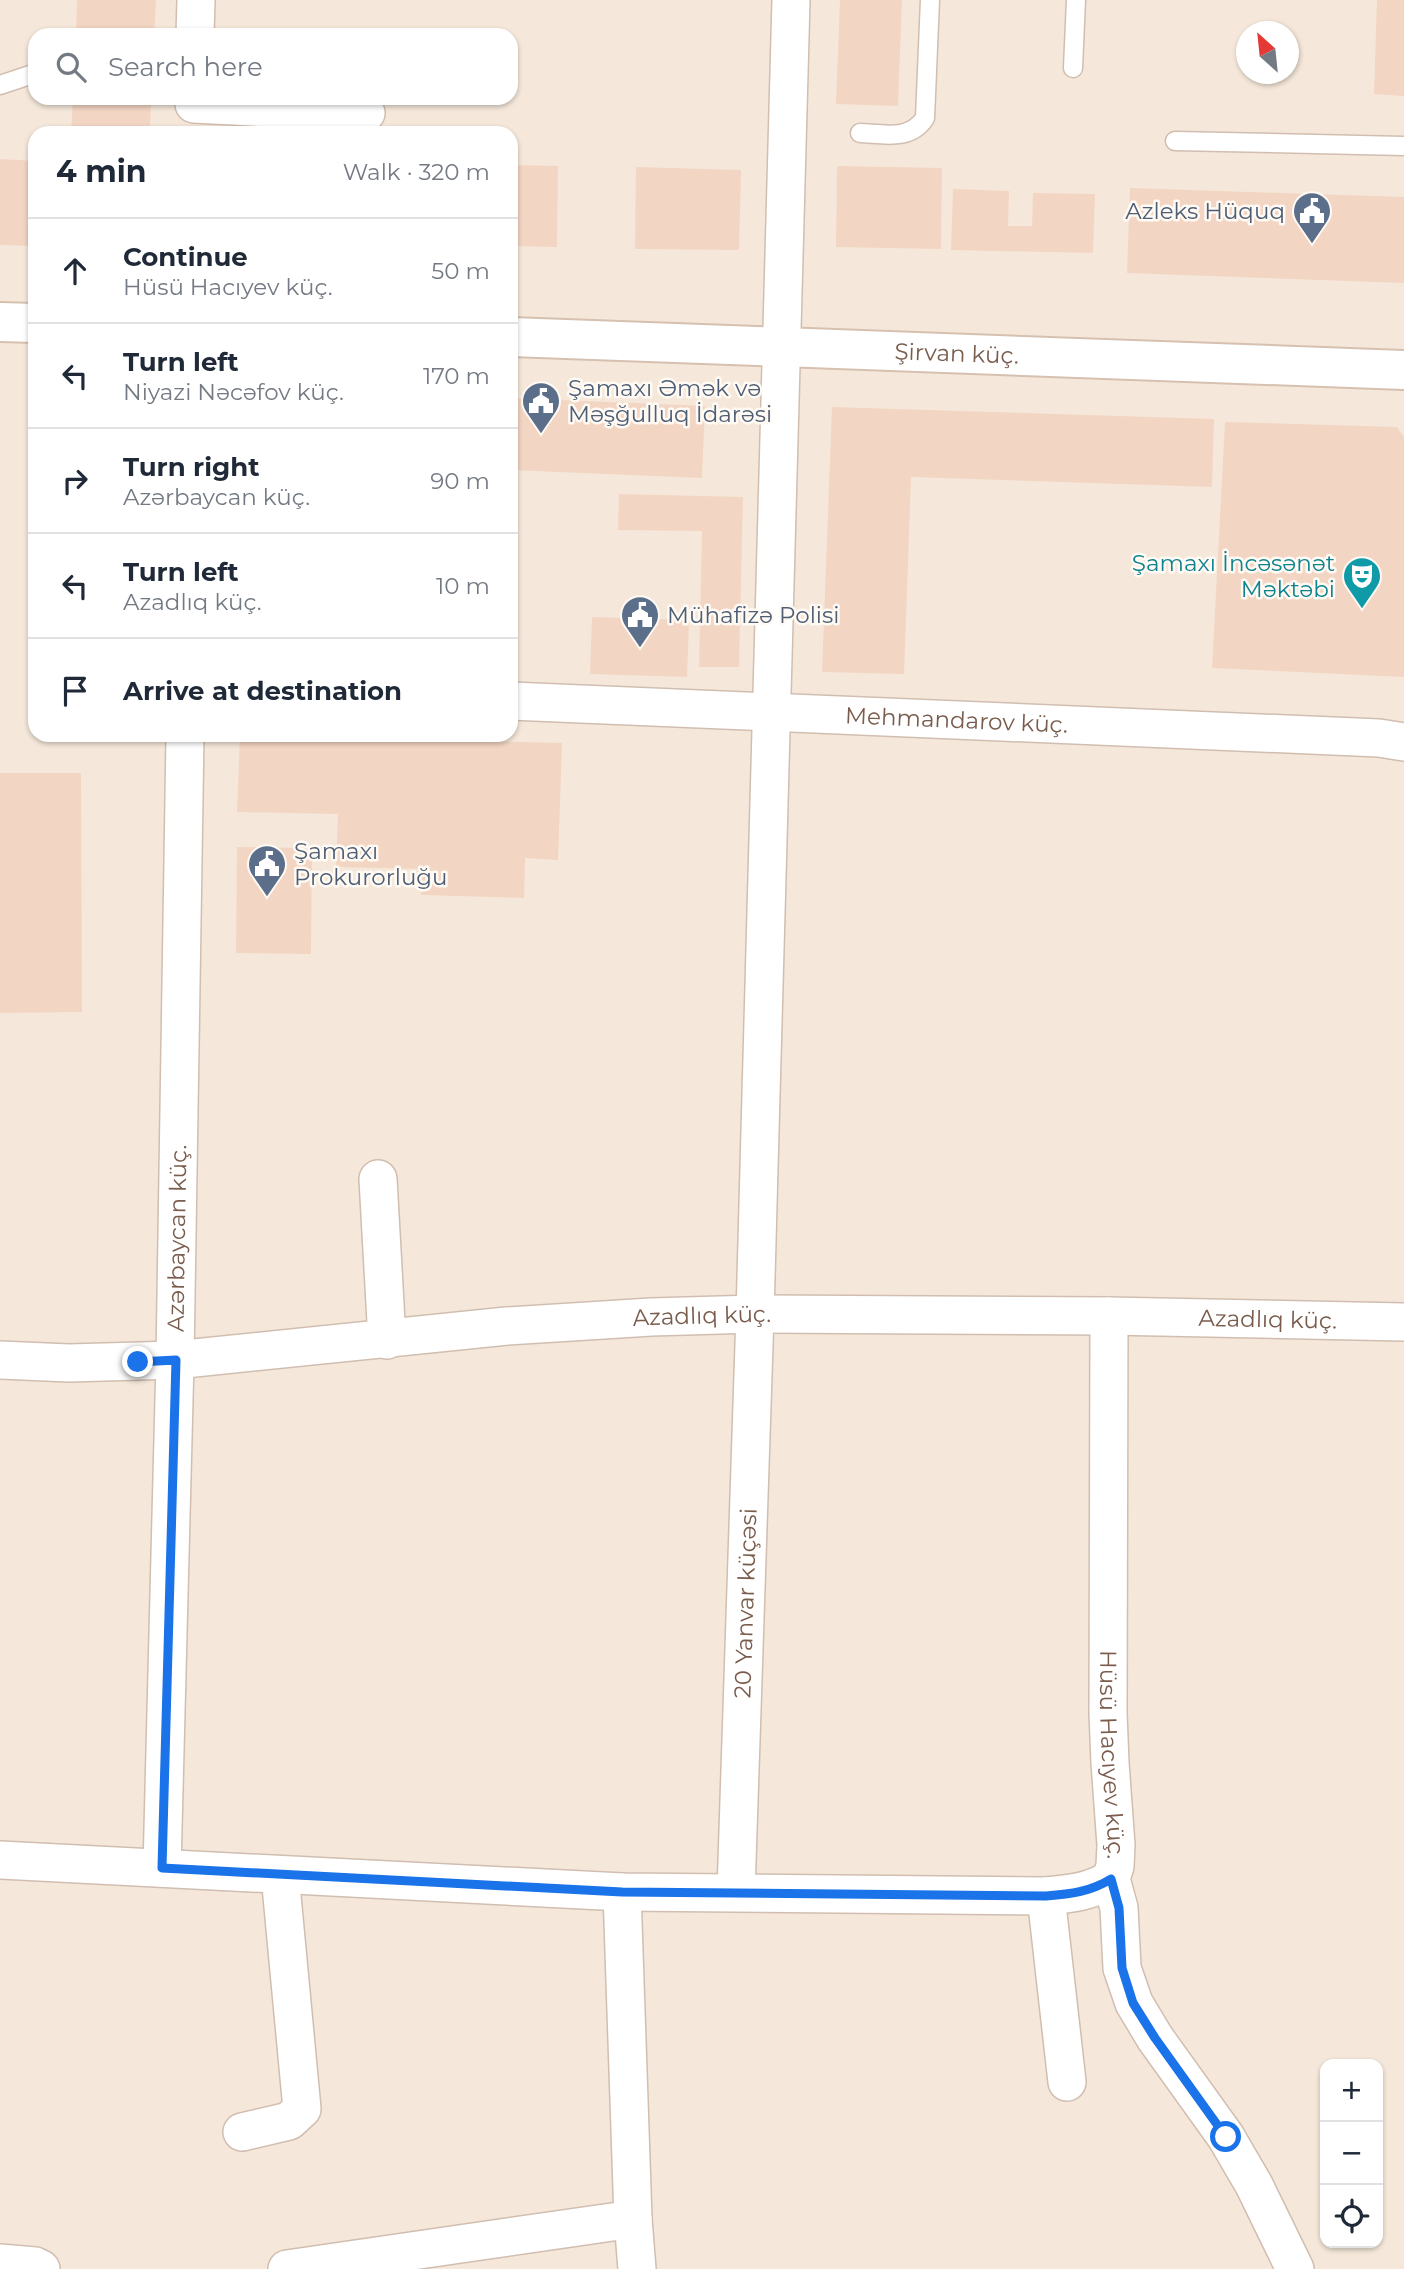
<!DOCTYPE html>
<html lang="en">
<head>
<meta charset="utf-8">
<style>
  :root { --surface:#fff; --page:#f2f2f3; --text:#1f2937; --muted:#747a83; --line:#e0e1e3 }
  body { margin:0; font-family:Montserrat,sans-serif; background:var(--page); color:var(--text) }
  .controls { position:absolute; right:21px; bottom:21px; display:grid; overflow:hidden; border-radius:14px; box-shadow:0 2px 5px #0004 }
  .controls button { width:63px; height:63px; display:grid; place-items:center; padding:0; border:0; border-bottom:2px solid var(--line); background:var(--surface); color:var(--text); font:35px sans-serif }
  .compass { position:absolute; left:1236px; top:21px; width:63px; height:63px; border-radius:50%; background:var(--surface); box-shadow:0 2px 5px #0004; rotate:333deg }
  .stop { position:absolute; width:21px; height:21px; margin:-16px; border:5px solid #1a73e8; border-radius:50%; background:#fff }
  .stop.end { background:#1a73e8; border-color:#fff; box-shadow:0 2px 7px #0008 }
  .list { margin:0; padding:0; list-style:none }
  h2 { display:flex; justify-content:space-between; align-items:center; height:91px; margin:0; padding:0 28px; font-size:30px }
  h2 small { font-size:23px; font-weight:400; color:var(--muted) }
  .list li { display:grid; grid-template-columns:46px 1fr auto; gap:21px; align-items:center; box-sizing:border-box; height:105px; padding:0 28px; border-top:2px solid var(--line) }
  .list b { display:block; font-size:26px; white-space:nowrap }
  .list p { margin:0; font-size:23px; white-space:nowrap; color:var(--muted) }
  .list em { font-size:23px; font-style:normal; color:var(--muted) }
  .icon { flex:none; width:38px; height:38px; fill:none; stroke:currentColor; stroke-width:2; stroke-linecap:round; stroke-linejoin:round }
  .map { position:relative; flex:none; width:1404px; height:2269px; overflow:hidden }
  .search { position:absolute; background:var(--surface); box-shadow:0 2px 5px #0004; left:28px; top:28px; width:490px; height:77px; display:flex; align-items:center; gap:18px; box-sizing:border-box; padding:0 24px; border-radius:21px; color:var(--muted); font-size:26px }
  .panel { position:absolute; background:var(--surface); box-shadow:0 2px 5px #0004; left:28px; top:126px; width:490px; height:616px; border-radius:21px }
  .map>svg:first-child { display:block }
  .residential { fill:#f5e8da; fill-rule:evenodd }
  .building { fill:#f3d5c3 }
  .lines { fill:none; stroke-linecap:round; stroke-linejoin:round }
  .lane-casing { stroke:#d1beb0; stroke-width:21 }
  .street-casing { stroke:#d1beb0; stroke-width:40 }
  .secondary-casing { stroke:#d6c0b0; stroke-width:42 }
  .lane { stroke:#fff; stroke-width:18 }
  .street { stroke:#fff; stroke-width:37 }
  .secondary { stroke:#fff; stroke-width:38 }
  .route { stroke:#1a73e8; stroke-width:9 }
  .labels { text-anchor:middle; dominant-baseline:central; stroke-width:5; stroke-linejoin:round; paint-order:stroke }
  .service-label { font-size:23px; fill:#4e5e75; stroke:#fffaf3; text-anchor:start }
  .street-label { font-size:23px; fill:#7a5c4d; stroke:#fffaf3 }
  .culture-label { font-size:23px; fill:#0d838f; stroke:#fffaf3; text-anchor:end }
</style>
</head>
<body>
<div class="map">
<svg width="1404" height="2269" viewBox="0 0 1404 2269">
  <rect width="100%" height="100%" fill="#fdf6ec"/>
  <!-- residential -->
  <path class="residential" d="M0 0H1404V2269H0ZM1246 32H1288V74H1246ZM35 35H511V98H35ZM35 133H511V735H35ZM1325 2064H1378V2243H1325Z"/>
  <!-- building -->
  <path class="building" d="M77 0H156L154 35H76Z
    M840 0H902L898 106 836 104Z
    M1377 0H1404V96L1374 94Z
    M73 98H151L150 133H71Z
    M0 159 35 161V246L0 245Z
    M511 165 558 166 557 247 511 246Z
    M837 166 942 168 941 249 836 247Z
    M636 167 741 170 739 250 635 249Z
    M1130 188 1404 197V283L1127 273Z
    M953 189 1009 191 1008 226H1032L1033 193 1095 194 1093 253 951 250Z
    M511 398 705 406 702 478 511 470Z
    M832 407 1214 419 1212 487 911 477 904 674 822 672Z
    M1225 422 1397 427 1404 437V677L1212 668Z
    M619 494 743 497 739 667H699L702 531 618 530Z
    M592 617 689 620 687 677 590 674Z
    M240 735 562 743 558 860 525 858 524 898 421 895 422 869 336 867 338 814 237 812Z
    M0 773H81L82 1012 0 1013Z
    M237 847 312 848 311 954 236 953Z"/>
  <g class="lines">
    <defs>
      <path id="lane" d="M1073 68 1076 0
        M0 85 33 74
        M860 133C884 134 910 141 925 118L930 0
        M1175 141 1404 146"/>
      <g id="street">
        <path d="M195 35 196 0"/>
        <path d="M194 104 366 113"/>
        <path id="s1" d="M511 701 1379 738 1404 742"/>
        <path d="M378 1179 387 1340"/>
        <path id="s2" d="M1109 1316 1108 1713 1110 1763 1116 1845 1115 1866 1111 1879 1119 1908 1122 1968 1134 2003 1155 2038 1226 2137 1254 2185 1295 2269"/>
        <path id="s3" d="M0 1360 69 1363 175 1360 507 1326 651 1317 755 1314 1109 1316 1404 1322"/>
        <path d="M0 1860 622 1892 1046 1896C1070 1894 1090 1892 1111 1879"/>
        <path id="s4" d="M162 1868 175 1360 185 735"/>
        <path d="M622 1892 633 2219 637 2269"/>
        <path id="s5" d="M736 1892 755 1314 791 0"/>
        <path d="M1046 1896 1067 2082"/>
        <path d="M242 2132 289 2121 302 2109 280 1875"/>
        <path d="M0 2263 35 2266 41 2269"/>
        <path d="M287 2269 633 2219"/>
      </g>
      <g id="secondary">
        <path d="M0 322 35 323"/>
        <path id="s6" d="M511 337 1404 370"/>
      </g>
    </defs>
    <!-- lane casing -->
    <use href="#lane" class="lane-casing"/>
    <!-- street casing -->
    <use href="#street" class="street-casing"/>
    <!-- secondary casing -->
    <use href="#secondary" class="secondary-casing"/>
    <!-- lane -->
    <use href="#lane" class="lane"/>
    <!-- street -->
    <use href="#street" class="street"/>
    <!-- secondary -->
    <use href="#secondary" class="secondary"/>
  </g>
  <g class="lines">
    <!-- route -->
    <path class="route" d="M138 1362 176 1360 162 1868 622 1892 1046 1896C1070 1894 1090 1892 1111 1879L1119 1908 1122 1968 1133 2003 1155 2038 1226 2137"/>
  </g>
  <!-- icons -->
  <defs>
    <symbol id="civic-pin" viewBox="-11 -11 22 30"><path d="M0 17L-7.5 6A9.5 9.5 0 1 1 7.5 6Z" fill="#5c6f8a" stroke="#fffaf3"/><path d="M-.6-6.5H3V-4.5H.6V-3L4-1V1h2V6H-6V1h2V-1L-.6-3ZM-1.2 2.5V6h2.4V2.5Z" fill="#fff"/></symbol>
    <symbol id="theatre-pin" viewBox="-11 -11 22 30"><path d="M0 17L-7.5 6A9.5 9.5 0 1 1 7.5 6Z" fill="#0f9aa8" stroke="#fffaf3"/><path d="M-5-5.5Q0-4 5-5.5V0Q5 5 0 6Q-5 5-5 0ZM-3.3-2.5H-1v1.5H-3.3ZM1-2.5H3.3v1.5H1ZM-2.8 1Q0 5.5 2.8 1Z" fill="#fff"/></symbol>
  </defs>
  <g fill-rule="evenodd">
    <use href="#civic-pin" x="1290" y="189" width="44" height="60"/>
    <use href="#civic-pin" x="519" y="379" width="44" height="60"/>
    <use href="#theatre-pin" x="1340" y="554" width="44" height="60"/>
    <use href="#civic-pin" x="618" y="593" width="44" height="60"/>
    <use href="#civic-pin" x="245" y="842" width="44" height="60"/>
  </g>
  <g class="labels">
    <!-- service labels -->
    <g class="service-label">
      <text x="1285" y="211" text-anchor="end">Azleks Hüquq</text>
      <text x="568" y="388">Şamaxı Əmək və<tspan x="568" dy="26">Məşğulluq İdarəsi</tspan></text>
      <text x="667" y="615">Mühafizə Polisi</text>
      <text x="294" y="851">Şamaxı<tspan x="294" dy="26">Prokurorluğu</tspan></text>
    </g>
    <!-- street labels -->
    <g class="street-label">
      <text stroke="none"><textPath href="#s6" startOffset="446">Şirvan küç.</textPath></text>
      <text stroke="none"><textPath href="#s1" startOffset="446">Mehmandarov küç.</textPath></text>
      <text stroke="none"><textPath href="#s4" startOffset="630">Azərbaycan küç.</textPath></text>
      <text stroke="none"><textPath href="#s3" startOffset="704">Azadlıq küç.</textPath></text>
      <text stroke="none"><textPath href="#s3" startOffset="1270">Azadlıq küç.</textPath></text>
      <text stroke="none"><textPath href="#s5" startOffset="289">20 Yanvar küçəsi</textPath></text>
      <text stroke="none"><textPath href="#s2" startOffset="439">Hüsü Hacıyev küç.</textPath></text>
    </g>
    <!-- culture labels -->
    <g class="culture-label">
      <text x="1335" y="563">Şamaxı İncəsənət<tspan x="1335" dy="26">Məktəbi</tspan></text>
    </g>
  </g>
</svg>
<div class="controls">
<button>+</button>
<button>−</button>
<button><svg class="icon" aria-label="locate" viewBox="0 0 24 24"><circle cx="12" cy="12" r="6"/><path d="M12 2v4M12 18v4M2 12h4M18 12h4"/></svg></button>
</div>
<svg class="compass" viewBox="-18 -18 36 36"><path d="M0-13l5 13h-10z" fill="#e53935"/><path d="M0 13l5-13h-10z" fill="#747a83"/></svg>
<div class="stop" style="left:1226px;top:2137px"></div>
<div class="stop end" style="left:138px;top:1362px"></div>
<div class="search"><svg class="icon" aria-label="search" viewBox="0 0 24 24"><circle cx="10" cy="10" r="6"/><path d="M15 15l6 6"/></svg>Search here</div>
<section class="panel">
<h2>4 min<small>Walk · 320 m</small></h2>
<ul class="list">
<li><svg class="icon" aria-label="ahead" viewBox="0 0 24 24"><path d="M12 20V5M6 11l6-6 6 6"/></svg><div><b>Continue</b><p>Hüsü Hacıyev küç.</p></div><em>50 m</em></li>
<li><svg class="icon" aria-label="left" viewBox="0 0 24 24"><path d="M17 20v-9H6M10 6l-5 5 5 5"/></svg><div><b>Turn left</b><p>Niyazi Nəcəfov küç.</p></div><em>170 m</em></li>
<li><svg class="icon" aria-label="right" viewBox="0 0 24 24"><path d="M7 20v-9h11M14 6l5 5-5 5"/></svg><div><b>Turn right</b><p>Azərbaycan küç.</p></div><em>90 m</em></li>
<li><svg class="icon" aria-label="left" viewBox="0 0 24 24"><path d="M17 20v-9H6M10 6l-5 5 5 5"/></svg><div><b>Turn left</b><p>Azadlıq küç.</p></div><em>10 m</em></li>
<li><svg class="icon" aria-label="arrive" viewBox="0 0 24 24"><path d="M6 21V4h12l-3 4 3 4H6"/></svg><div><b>Arrive at destination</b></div></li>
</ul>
</section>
</div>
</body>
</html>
